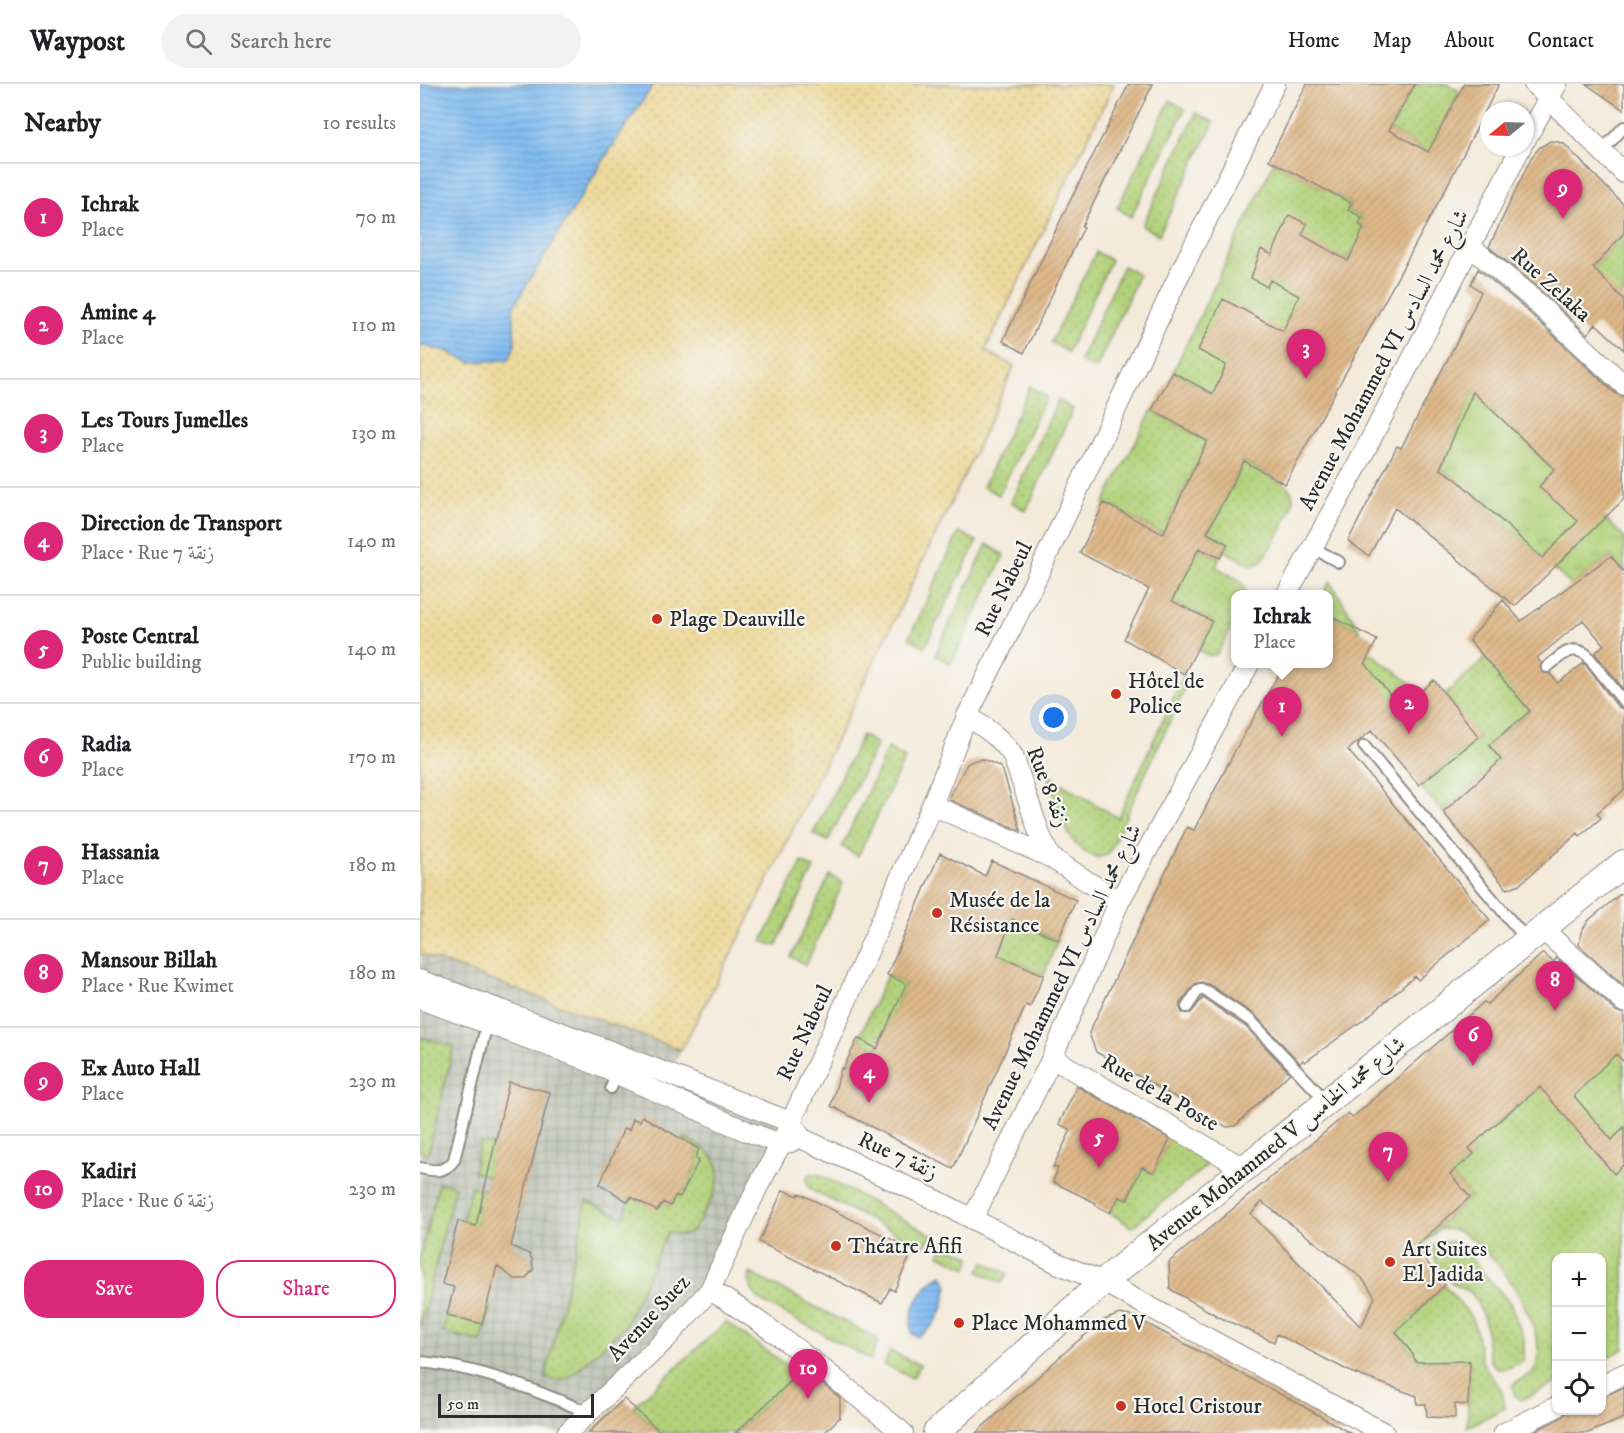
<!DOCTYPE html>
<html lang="en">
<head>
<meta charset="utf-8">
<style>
  :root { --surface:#fff; --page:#f2f2f2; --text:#202124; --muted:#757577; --line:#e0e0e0; --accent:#db2777 }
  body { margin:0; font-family:"IM FELL DW Pica",Amiri,serif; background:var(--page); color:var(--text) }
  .controls { position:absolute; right:18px; bottom:18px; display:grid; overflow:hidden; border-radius:12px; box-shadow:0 2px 4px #0004 }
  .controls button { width:54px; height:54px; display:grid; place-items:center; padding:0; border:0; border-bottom:2px solid var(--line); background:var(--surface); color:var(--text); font:30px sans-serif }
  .compass { position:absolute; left:1060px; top:18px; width:54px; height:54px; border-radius:50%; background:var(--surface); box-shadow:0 2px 4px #0004; rotate:251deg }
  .scale { position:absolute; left:18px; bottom:15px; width:156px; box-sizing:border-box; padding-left:6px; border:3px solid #2b2b2b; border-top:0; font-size:16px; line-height:21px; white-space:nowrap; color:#2b2b2b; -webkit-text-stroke:4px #f6f6f2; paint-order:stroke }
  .you { position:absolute; left:634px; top:634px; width:21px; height:21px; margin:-15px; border:4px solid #fff; border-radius:50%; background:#1a73e8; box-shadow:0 0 0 9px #1a73e833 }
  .badge { display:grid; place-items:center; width:39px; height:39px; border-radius:50%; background:var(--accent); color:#fff; font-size:20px; font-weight:700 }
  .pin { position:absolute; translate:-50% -50px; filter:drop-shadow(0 2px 3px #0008) }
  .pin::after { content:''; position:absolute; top:32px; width:21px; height:18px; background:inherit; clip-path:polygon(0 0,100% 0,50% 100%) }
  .popup { position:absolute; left:811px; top:506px; width:102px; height:78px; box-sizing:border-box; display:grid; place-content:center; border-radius:12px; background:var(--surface); filter:drop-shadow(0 2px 4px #0005); font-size:20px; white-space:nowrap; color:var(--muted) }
  .popup b { font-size:22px; color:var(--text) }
  .popup::after { content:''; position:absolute; left:50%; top:100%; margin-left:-12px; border:12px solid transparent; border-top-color:var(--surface) }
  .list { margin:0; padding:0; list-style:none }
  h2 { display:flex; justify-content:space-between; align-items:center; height:78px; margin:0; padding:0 24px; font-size:26px }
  h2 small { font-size:20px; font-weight:400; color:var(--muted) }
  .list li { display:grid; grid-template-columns:39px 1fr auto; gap:18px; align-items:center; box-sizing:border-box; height:108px; padding:0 24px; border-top:2px solid var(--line) }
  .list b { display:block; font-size:22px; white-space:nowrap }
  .list p { margin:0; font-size:20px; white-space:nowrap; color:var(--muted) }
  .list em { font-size:20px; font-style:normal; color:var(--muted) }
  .actions { display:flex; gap:12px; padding:18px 24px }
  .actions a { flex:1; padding:14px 0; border:2px solid var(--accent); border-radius:24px; text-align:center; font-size:21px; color:var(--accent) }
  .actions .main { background:var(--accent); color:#fff }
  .icon { flex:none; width:33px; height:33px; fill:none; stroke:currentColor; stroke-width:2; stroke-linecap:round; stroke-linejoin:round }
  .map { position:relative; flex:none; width:1204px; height:1349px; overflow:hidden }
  header { display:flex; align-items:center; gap:36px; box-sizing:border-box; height:84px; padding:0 30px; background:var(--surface); border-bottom:2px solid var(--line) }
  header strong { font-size:28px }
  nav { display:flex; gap:33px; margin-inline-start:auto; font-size:21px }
  .search { width:420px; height:54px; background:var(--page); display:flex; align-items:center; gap:15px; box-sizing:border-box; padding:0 21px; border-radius:33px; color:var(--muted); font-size:22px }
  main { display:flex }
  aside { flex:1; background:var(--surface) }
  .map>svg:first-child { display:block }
  .industrial { fill:url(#industrial-grid) }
  .grass { fill:url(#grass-tufts); stroke:#6e7e52; stroke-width:1.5 }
  .sand { fill:url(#sand-dots); stroke:#8c8264; stroke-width:1.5 }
  .garden { fill:url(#garden-dots); stroke:#6e7e52; stroke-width:1.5 }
  .water { fill:url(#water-rules); stroke:#56748e; stroke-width:1.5 }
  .building { fill:url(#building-hatch); fill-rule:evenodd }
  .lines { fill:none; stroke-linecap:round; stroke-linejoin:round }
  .service-casing { stroke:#908a82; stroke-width:14 }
  .minor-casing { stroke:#908a82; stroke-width:22 }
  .tertiary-casing { stroke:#908a82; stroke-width:28 }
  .service { stroke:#fff; stroke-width:10 }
  .minor { stroke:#fff; stroke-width:20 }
  .tertiary { stroke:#fff; stroke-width:26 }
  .poi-dot { fill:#c8321e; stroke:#f6f6f2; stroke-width:2 }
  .labels { text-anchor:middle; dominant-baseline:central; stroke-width:4.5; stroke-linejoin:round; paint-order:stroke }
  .street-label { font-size:22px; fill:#2b2b2b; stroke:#f6f6f2 }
  .poi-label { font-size:22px; fill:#2b2b2b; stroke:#f6f6f2; text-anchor:start }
</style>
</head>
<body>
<header>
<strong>Waypost</strong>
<div class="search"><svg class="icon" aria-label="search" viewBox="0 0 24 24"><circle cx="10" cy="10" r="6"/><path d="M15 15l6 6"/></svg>Search here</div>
<nav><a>Home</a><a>Map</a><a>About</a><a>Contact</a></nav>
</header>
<main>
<aside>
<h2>Nearby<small>10 results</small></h2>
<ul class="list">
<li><span class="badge">1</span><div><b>Ichrak</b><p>Place</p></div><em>70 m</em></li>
<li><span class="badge">2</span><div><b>Amine 4</b><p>Place</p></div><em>110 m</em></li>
<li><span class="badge">3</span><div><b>Les Tours Jumelles</b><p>Place</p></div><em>130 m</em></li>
<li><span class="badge">4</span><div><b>Direction de Transport</b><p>Place · Rue 7 زنقة</p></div><em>140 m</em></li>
<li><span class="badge">5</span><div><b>Poste Central</b><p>Public building</p></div><em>140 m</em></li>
<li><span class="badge">6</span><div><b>Radia</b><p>Place</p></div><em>170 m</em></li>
<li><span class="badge">7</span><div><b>Hassania</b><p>Place</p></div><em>180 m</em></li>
<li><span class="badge">8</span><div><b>Mansour Billah</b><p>Place · Rue Kwimet</p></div><em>180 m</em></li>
<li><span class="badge">9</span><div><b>Ex Auto Hall</b><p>Place</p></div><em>230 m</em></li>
<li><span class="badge">10</span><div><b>Kadiri</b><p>Place · Rue 6 زنقة</p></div><em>230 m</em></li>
</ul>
<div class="actions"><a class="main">Save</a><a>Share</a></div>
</aside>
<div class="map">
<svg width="1204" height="1349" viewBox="0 0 1204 1349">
  <defs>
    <pattern id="industrial-grid" width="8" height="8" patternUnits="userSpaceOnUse" patternTransform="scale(1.5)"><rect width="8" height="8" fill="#c2c6b9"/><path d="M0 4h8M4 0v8" fill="none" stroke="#a7aa9f"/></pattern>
    <pattern id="grass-tufts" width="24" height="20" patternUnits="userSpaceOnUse" patternTransform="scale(1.5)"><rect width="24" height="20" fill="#b2d27a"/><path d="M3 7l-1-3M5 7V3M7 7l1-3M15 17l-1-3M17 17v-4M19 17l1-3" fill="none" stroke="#99b46a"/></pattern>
    <pattern id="sand-dots" width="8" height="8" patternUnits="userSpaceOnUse" patternTransform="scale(1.5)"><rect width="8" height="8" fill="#eeda9e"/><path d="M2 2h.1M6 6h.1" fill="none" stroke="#cb8" stroke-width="1.8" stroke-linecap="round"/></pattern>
    <pattern id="garden-dots" width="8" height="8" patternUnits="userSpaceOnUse" patternTransform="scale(1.5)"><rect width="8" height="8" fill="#b2d27a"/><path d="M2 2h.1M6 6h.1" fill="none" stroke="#99b46a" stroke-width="1.8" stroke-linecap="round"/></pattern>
    <pattern id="water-rules" width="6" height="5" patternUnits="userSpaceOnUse" patternTransform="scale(1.5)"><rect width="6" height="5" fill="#80bcf2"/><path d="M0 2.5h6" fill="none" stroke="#6999c4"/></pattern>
    <pattern id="building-hatch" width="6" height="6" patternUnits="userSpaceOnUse" patternTransform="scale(1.5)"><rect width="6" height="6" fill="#deb889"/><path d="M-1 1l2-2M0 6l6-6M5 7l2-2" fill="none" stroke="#bf9e76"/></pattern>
  </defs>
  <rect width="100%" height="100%" fill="#f6f6f2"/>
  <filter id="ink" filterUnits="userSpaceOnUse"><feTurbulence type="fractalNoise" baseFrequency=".0167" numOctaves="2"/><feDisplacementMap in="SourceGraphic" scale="12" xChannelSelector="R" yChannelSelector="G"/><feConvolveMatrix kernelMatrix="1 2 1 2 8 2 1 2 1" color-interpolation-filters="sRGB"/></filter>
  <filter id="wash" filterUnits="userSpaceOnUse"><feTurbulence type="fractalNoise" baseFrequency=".008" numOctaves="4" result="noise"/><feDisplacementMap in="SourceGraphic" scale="24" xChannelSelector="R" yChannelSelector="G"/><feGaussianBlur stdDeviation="1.35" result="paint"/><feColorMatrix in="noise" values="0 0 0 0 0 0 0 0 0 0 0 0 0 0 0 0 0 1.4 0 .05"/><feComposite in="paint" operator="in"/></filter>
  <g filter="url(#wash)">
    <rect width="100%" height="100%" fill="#f4eada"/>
    <!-- industrial -->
    <path class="industrial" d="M0 870 261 966 249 991 370 1038 290 1206 146 1349H0Z"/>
    <!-- grass -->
    <path class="grass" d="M1053 308 1204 453V488L1191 472 1151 501 1035 394 1020 385Z"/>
    <!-- sand -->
    <path class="sand" d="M234 0H694L565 267 594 282 545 390 388 714 319 855 261 966 0 870V264L2 262 24 266 50 278 95 261 93 223 191 64Z"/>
    <!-- garden -->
    <path class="garden" d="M995 0H1027L1040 8 1008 68 969 46Z
      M750 16 765 25 711 133 697 124Z
      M776 29 794 38 739 151 722 142Z
      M854 78 931 119 928 126 942 133 939 141 953 149 941 171 933 166 928 177 915 170 873 226 867 237 878 244 810 320 753 288Z
      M1204 149V210L1196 218 1173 184Z
      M676 168 691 176 648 268 631 258Z
      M703 182 719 190 676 285 660 277Z
      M610 302 626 313 579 411 563 403Z
      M638 316 653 325 606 427 591 418Z
      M732 326 787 357 743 450 684 419Z
      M824 377 865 400C870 405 874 410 873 417 872 428 849 470 841 477 838 481 837 480 832 481L804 467 808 460 787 449Z
      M539 448 557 457 505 563 489 554Z
      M567 460 584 471 531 580 515 571Z
      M779 464 800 474 796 483 821 497 826 509V510H816L815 537 797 570C789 574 784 570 777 565L792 537 752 517Z
      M910 497 941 548 909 531 908 510H903Z
      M950 568 1001 607 1015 625 994 642 908 580 909 571 941 587Z
      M1066 574 1110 627 1069 660 1081 676 1023 728 999 701 1059 654 1025 610Z
      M764 590 770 593 692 763C687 771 683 775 673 772 644 763 637 717 629 692L698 734Z
      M442 651 457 660 408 757 393 750Z
      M468 664 485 674 438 772 422 763Z
      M382 778 394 784 356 862 342 857Z
      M410 791 423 799 386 881 371 873Z
      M596 826 621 837 617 847 638 856 624 891 578 871Z
      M467 891 486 900 457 965 438 955Z
      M1204 933V1265L1182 1276V1174H1136V1299L1101 1316 1095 1311 1093 1301 1096 1298 1113 1289C1115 1285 1117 1281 1118 1276 1123 1237 1074 1161 1038 1147 1032 1145 1025 1145 1019 1145L1005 1159 999 1169 995 1163 1050 1113 1030 1090 1054 1070 1048 1064 1120 1003 1124 1008Z
      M0 953 34 962 8 1070 0 1068Z
      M751 1052 785 1073V1083L712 1143 690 1129 699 1113 707 1116 722 1083 734 1089Z
      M264 1053C273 1058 285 1063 292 1072 311 1094 285 1125 274 1145 264 1154 259 1152 248 1148L204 1243 149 1294 137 1297 125 1294 167 1117 203 1134 211 1113 243 1118 250 1122 256 1111 260 1113 279 1076 275 1074 279 1065 264 1055Z
      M60 1058 75 1062 68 1092 53 1088Z
      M390 1090H399L512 1151 504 1163 393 1107C388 1103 386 1099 387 1093Z
      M19 1098 35 1102 0 1245V1173Z
      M51 1102 65 1106 56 1143 42 1138Z
      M1020 1158H1034L1039 1161 1090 1219 1104 1255V1275C1099 1280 1095 1282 1088 1284 1064 1290 1068 1258 1066 1243 1064 1234 1057 1216 1051 1209 1047 1205 1039 1204 1035 1200 1023 1193 1012 1175 1013 1162Z
      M524 1160 551 1173 547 1184 519 1171Z
      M564 1178 587 1189 582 1199 559 1188Z
      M330 1189 458 1255 451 1276 341 1217C333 1209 327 1201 330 1189Z
      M1025 1201C1034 1215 1050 1227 1055 1243 1060 1254 1057 1267 1063 1279 1072 1301 1082 1294 1085 1324L1047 1343 1050 1277 996 1278 991 1268 974 1246 993 1231Z
      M66 1221 71 1222 61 1258 22 1248 27 1231 61 1240Z
      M306 1238 379 1290 315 1349H241L213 1323Z
      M470 1267 500 1281 493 1294 464 1281Z"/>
    <!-- water -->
    <path class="water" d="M0 0H234L191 64 93 223 95 261 89 276 50 278 24 266 2 262 0 264Z
      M522 1191 528 1201C523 1225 521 1238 499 1253L493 1251C485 1229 503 1201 522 1191Z"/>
    <g id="blocks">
      <!-- building -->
      <path class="building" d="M709 0H733L662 142 664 143 604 269 583 257 643 131Z
        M887 0H995L969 46 1008 68 1044 0H1079L1024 108 865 400 824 377 787 449 808 460 800 474 779 464 752 517 792 537 764 590 704 555 729 505 660 469 684 419 743 450 787 357 732 326 753 288 793 310 806 281 778 266 803 215 863 247 879 212 850 196 847 203 831 194 841 165 852 171 869 131 887 140 882 151 928 177 944 144 939 140 942 133 928 126 931 119 849 76Z
        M1166 0H1204V26Z
        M1130 57 1138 58 1144 60 1204 121V149L1173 184 1204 216V266L1176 240 1167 250 1115 201 1069 163 1111 74 1119 64Z
        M1058 185 1099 219 1196 310 1204 313V415L1095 522 975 424 949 472 928 457 977 362 981 364 1044 244 1061 208 1051 200ZM1053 308 1134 385 1119 403 1158 437 1122 474 1035 394 1020 385Z
        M1191 472 1204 488V606L1175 569 1184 561 1163 536 1117 574 1121 579 1120 584 1122 588 1130 590 1138 599 1164 579 1198 623 1204 625V706L1177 729 1181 734 1160 752 1158 749 1100 800 1087 805 1023 728 1081 676 1069 661 1110 627 1049 556 1083 516 1101 537Z
        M909 531 957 556 945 579 981 625 1014 596 1059 653 999 701 952 646 928 666 1070 836 998 896 995 892 946 934 885 978 883 976 880 979 835 931 790 901 782 898 775 900 760 919V923L762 929H771L783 914 826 943 870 989 815 1042 807 1043 676 968 669 949 767 743 774 746 817 663 865 579H909Z
        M563 675 579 682 583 687 601 747 530 716 529 713 547 680 555 676Z
        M520 769 565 792 572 777 656 816 638 856 592 835 578 871 624 891 610 923 606 921 533 1085 411 1022 421 984 423 985 438 954 457 965 486 900 467 891Z
        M1204 807V902L1159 861 1161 848 1169 836Z
        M1123 869 1133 878 1137 874 1196 927 1204 930V978L1196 970 1154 1012 1192 1056 1204 1043V1080L1194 1090 1120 1003 1099 1021 1098 1020 1049 1064 1054 1070 1030 1090 1050 1113 995 1163 1025 1201 976 1248 991 1268 996 1278 1050 1277 1048 1321 1035 1320V1334L1007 1333 1006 1320H997V1312L933 1289 857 1250 854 1258 799 1233 750 1205 749 1178 928 1029 932 1034 1064 918 1067 920ZM842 1118 942 1194 955 1213 941 1243 831 1130Z
        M89 998 130 1008 91 1162 109 1170 112 1175 113 1186 105 1195H94L77 1182 62 1240 27 1231 34 1203 22 1200 38 1137 56 1142Z
        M657 1002 750 1055 734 1089 722 1083 707 1116 699 1113 690 1129 675 1121 676 1119 633 1098 638 1084 633 1083 651 1046 639 1040Z
        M222 1032 279 1065 275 1074 279 1076 260 1113 256 1111 250 1122 243 1118 237 1127 211 1113 208 1118 180 1100 204 1044 209 1046 213 1035 220 1037Z
        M363 1106 378 1112 379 1109 493 1166 474 1207 470 1204 462 1219 339 1158Z
        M700 1230 714 1233 879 1320 930 1349H556L653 1261 684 1236Z
        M384 1285 420 1314V1333L404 1349H315Z
        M1204 1303V1334L1168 1349H1111L1141 1334 1147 1326H1182V1313Z
        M204 1315 213 1323 241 1349H168Z"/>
    </g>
  </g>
  <g filter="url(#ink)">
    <use href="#blocks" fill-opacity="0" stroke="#908a82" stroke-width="1.5"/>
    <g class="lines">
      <defs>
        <path id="service" d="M1182 67 1204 43
          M893 464 919 478
          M1127 583C1140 573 1151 559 1167 571L1204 618
          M944 662 1107 856
          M767 923 777 908 780 905 786 907 831 937 907 1018
          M191 1004 197 989
          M0 1084C14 1087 25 1089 34 1076L67 939
          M0 1278C58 1283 116 1306 169 1329"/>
        <path id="minor" d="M1114 0 1204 89
          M1105 56 1137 0
          M1051 163 1107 210 1204 301
          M867 510 936 384 1101 63
          M547 632C564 643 582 654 593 672L620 751 630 773
          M512 721 630 773 699 818
          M1122 845 1204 918
          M0 896 180 963 370 1038 378 1048
          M0 915 159 973 326 1047 361 1060 371 1058
          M632 974 825 1085
          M383 1055 518 1117 637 1179 683 1198 964 1349
          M553 1134 632 974 699 818 829 580
          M290 1206C359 1247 420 1299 483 1349
          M1182 1301 1204 1290
          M147 1349 245 1256 290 1206 337 1104 361 1060 428 913 512 721 547 632 612 503 763 183 855 0
          M1084 1349 1136 1323"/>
        <path id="tertiary" d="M516 1349 683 1198 1204 779"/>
      </defs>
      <!-- service casing -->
      <use href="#service" class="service-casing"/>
      <!-- minor casing -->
      <use href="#minor" class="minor-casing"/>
      <!-- tertiary casing -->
      <use href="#tertiary" class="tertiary-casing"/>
      <!-- service -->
      <use href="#service" class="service"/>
      <!-- minor -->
      <use href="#minor" class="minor"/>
      <!-- tertiary -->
      <use href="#tertiary" class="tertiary"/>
    </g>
  </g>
  <!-- markers -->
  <g class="poi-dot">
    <circle cx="237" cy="535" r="6"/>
    <circle cx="696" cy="610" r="6"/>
    <circle cx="517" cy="829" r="6"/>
    <circle cx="416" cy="1162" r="6"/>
    <circle cx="970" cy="1178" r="6"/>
    <circle cx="539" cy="1239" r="6"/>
    <circle cx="701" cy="1322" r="6"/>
  </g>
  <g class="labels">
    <!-- street labels -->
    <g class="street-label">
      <text transform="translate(1131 201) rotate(42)">Rue Zelaka</text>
      <text transform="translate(964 276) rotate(-62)">Avenue Mohammed VI شارع محمد السادس</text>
      <text transform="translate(584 505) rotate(-64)">Rue Nabeul</text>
      <text transform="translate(628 703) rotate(69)">Rue 8 زنقة</text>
      <text transform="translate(642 893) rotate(-64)">Avenue Mohammed VI شارع محمد السادس</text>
      <text transform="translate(385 949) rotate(-65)">Rue Nabeul</text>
      <text transform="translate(740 1009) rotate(30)">Rue de la Poste</text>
      <text transform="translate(856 1060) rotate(-39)">Avenue Mohammed V شارع محمد الخامس</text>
      <text transform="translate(478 1072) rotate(25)">Rue 7 زنقة</text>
      <text transform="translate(229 1234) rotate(-47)">Avenue Suez</text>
    </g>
    <!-- poi labels -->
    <g class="poi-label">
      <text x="249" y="535">Plage Deauville</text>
      <text x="708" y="597">Hôtel de<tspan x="708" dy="25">Police</tspan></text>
      <text x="529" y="816">Musée de la<tspan x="529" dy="25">Résistance</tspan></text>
      <text x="428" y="1162">Théatre Afifi</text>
      <text x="982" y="1165">Art Suites<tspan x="982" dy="25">El Jadida</tspan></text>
      <text x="551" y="1239">Place Mohammed V</text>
      <text x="713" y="1322">Hotel Cristour</text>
    </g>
  </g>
</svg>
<div class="controls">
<button>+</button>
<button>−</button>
<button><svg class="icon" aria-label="locate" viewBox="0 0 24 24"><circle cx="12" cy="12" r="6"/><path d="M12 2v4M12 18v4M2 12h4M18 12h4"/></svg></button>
</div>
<svg class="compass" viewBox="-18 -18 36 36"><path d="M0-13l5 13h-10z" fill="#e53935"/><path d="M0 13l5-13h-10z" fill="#757577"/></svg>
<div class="scale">50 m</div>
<div class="you"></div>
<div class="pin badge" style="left:862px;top:653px">1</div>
<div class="popup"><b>Ichrak</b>Place</div>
<div class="pin badge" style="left:989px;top:650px">2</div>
<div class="pin badge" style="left:886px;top:295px">3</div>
<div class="pin badge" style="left:449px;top:1019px">4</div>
<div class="pin badge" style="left:679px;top:1084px">5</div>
<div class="pin badge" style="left:1053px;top:982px">6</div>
<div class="pin badge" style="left:968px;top:1098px">7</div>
<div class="pin badge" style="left:1135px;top:927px">8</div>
<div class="pin badge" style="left:1143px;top:135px">9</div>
<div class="pin badge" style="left:388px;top:1315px">10</div>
</div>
</main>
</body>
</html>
